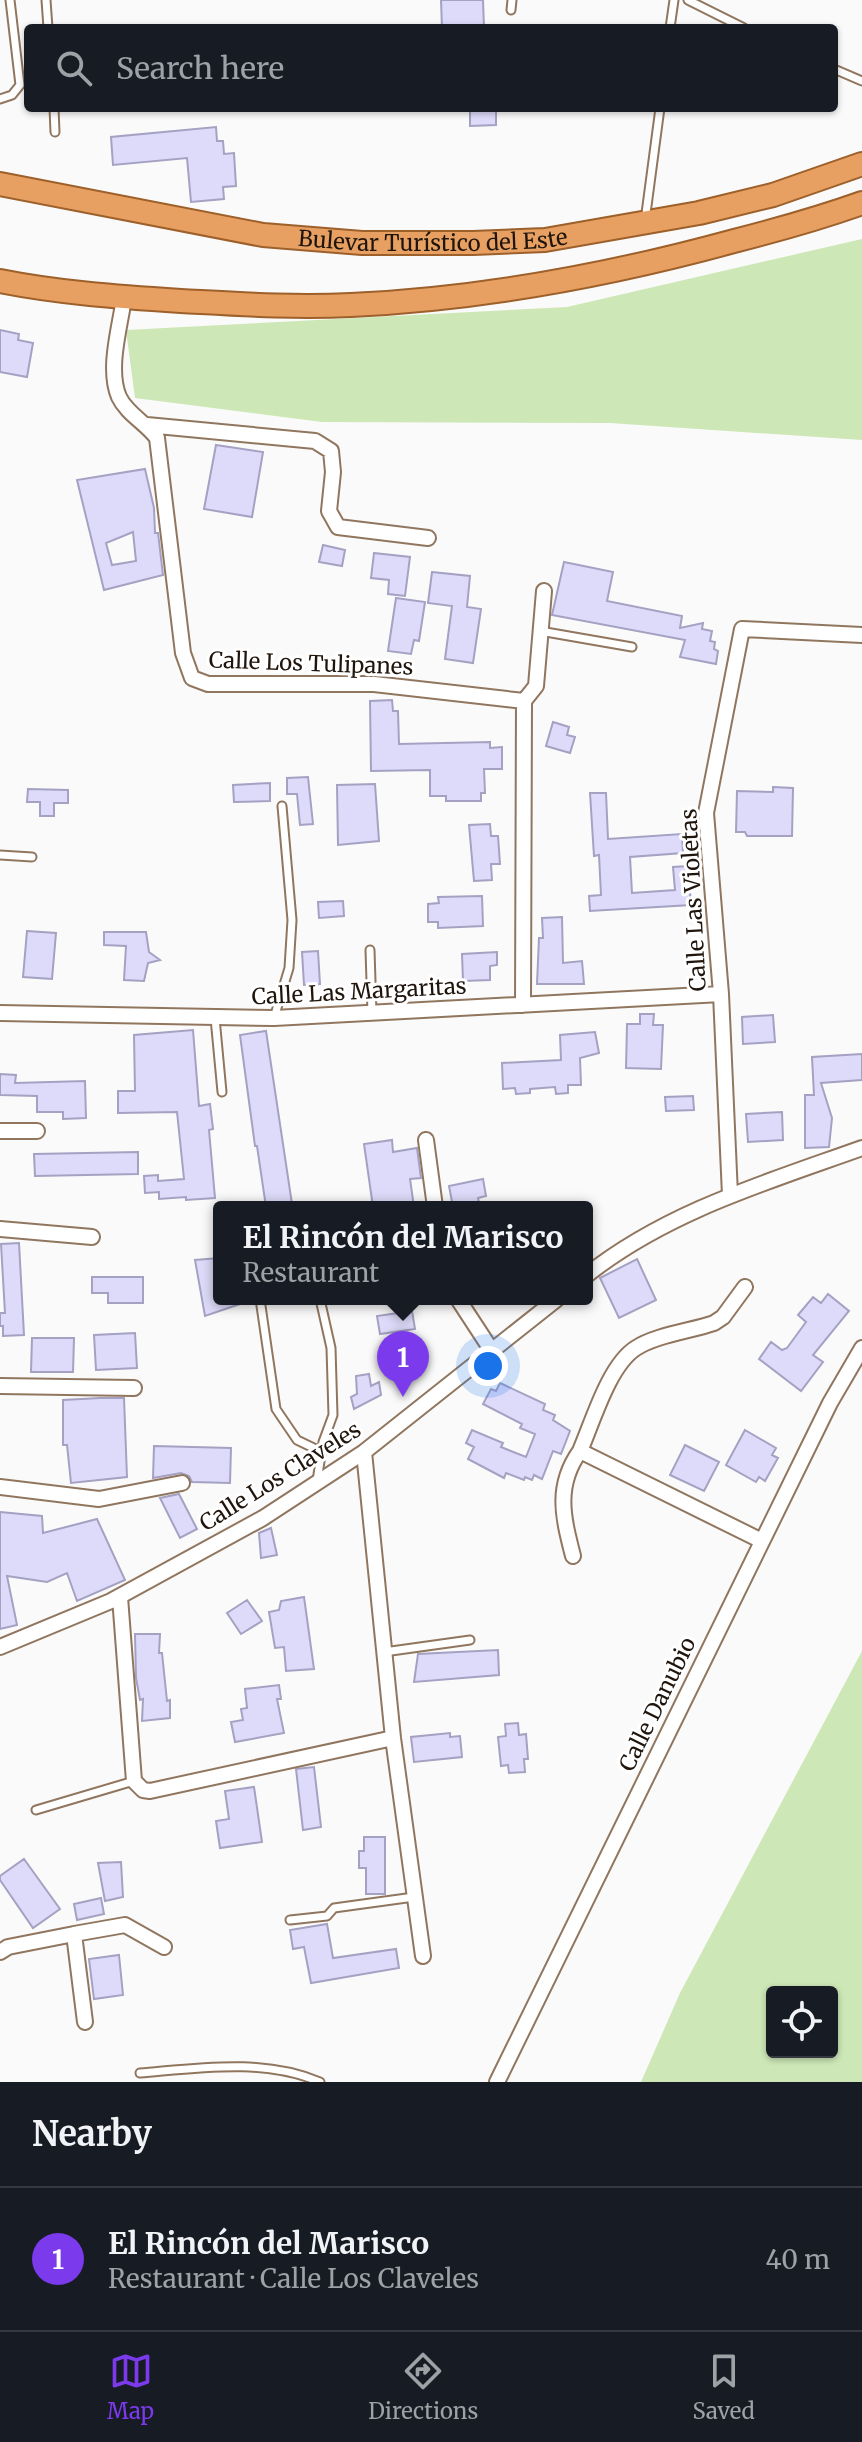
<!DOCTYPE html>
<html lang="en">
<head>
<meta charset="utf-8">
<style>
  :root { --surface:#171b24; --page:#20242c; --text:#f1f3f6; --muted:#9ea1a6; --line:#363941; --accent:#7c3aed }
  body { margin:0; font-family:Merriweather,serif; background:var(--page); color:var(--text) }
  .controls { position:absolute; right:24px; bottom:24px; display:grid; overflow:hidden; border-radius:8px; box-shadow:0 2px 6px #0004 }
  .controls button { width:72px; height:72px; display:grid; place-items:center; padding:0; border:0; border-bottom:2px solid var(--line); background:var(--surface); color:var(--text); font:40px sans-serif }
  .you { position:absolute; left:488px; top:1366px; width:28px; height:28px; margin:-20px; border:6px solid #fff; border-radius:50%; background:#1a73e8; box-shadow:0 0 0 12px #1a73e833 }
  .badge { display:grid; place-items:center; width:52px; height:52px; border-radius:50%; background:var(--accent); color:#fff; font-size:26px; font-weight:700 }
  .pin { position:absolute; translate:-50% -66px; filter:drop-shadow(0 2px 4px #0008) }
  .pin::after { content:''; position:absolute; top:42px; width:28px; height:24px; background:inherit; clip-path:polygon(0 0,100% 0,50% 100%) }
  .popup { position:absolute; left:213px; top:1201px; width:380px; height:104px; box-sizing:border-box; display:grid; place-content:center; border-radius:8px; background:var(--surface); filter:drop-shadow(0 2px 6px #0005); font-size:26px; white-space:nowrap; color:var(--muted) }
  .popup b { font-size:30px; color:var(--text) }
  .popup::after { content:''; position:absolute; left:50%; top:100%; margin-left:-16px; border:16px solid transparent; border-top-color:var(--surface) }
  .list { margin:0; padding:0; list-style:none }
  h2 { display:flex; justify-content:space-between; align-items:center; height:104px; margin:0; padding:0 32px; font-size:34px }
  h2 small { font-size:26px; font-weight:400; color:var(--muted) }
  .list li { display:grid; grid-template-columns:52px 1fr auto; gap:24px; align-items:center; box-sizing:border-box; height:144px; padding:0 32px; border-top:2px solid var(--line) }
  .list b { display:block; font-size:30px; white-space:nowrap }
  .list p { margin:0; font-size:26px; white-space:nowrap; color:var(--muted) }
  .list em { font-size:26px; font-style:normal; color:var(--muted) }
  .icon { flex:none; width:44px; height:44px; fill:none; stroke:currentColor; stroke-width:2; stroke-linecap:round; stroke-linejoin:round }
  .map { position:relative; flex:none; width:862px; height:2082px; overflow:hidden }
  .search { position:absolute; background:var(--surface); box-shadow:0 2px 6px #0004; left:24px; right:24px; top:24px; height:88px; display:flex; align-items:center; gap:20px; box-sizing:border-box; padding:0 28px; border-radius:8px; color:var(--muted); font-size:30px }
  .sheet { height:248px; background:var(--surface) }
  nav { display:flex; justify-content:space-around; align-items:center; box-sizing:border-box; height:112px; border-top:2px solid var(--line); background:var(--surface); font-size:22px; color:var(--muted) }
  nav a { display:grid; justify-items:center; gap:4px }
  nav .on { color:var(--accent) }
  .map>svg:first-child { display:block }
  .green { fill:#cde7b6; fill-rule:evenodd }
  .building { fill:#dedbfa; stroke:#a4a1c2; stroke-width:2; fill-rule:evenodd }
  .lines { fill:none; stroke-linecap:round; stroke-linejoin:round }
  .service-casing { stroke:#91765f; stroke-width:11 }
  .minor-casing { stroke:#91765f; stroke-width:18 }
  .trunk-casing { stroke:#9d602a; stroke-width:26 }
  .service { stroke:#fff; stroke-width:7 }
  .minor { stroke:#fff; stroke-width:14 }
  .trunk { stroke:#e7a062; stroke-width:22 }
  .labels { text-anchor:middle; dominant-baseline:central; stroke-width:6; stroke-linejoin:round; paint-order:stroke }
  .street-label { font-size:22px; fill:#1f150c; stroke:#fff }
</style>
</head>
<body>
<div class="map">
<svg width="862" height="2082" viewBox="0 0 862 2082">
  <rect width="100%" height="100%" fill="#fafafa"/>
  <!-- green -->
  <path class="green" d="M862 239V440L610 423 322 422 135 398 126 330 567 307Z
    M862 1651V2082H641L680 1993ZM772 1992H832V2052H772Z"/>
  <!-- building -->
  <path class="building" d="M441 0H483L484 28H442Z
    M470 108H496V125L470 126Z
    M216 127 217 141H223L224 154 234 153 236 186 223 187 224 199 191 202 187 158 113 165 111 137Z
    M0 330 19 334 18 340 33 343 27 377 0 372Z
    M216 445 263 452 252 517 204 509Z
    M145 469 154 508 155 533H158L163 575 104 590 77 480ZM133 532 136 561 112 565 106 543Z
    M323 545 345 550 342 566 319 562Z
    M374 553 410 557 405 596 388 594 389 580 371 578Z
    M564 562 613 572 607 601 682 616 680 628 703 623 702 629 712 631 710 641 715 642 714 649 718 651 716 664 680 657 685 640 552 615Z
    M432 572 470 576 467 607 481 609 473 663 445 659 452 606 428 603Z
    M396 598 425 602 419 641 414 640 411 654 388 651Z
    M392 700 393 711H398L399 744 490 742V748L502 747V769H484L485 793H481V801H446V796H430V770L371 771 370 701Z
    M553 722 569 727 567 735 575 737 570 753 546 746Z
    M308 777 313 824 300 825 297 794H287V778Z
    M270 783V801L234 802 233 785Z
    M375 784 379 841 338 845 337 785Z
    M773 787 793 788 792 836H747L745 832H736L737 791 773 792Z
    M28 789 68 790V803H54V816H40V802H27Z
    M590 793H606L608 839 682 834 683 853 630 857 632 893 675 890 673 867 688 866 691 905 590 911 589 896 601 895 599 855 594 856Z
    M490 824 491 836H498L500 864H491L492 880 474 881 469 825Z
    M482 896 483 926 438 928V922H428V904L439 903 438 897Z
    M343 901 344 916 319 918 318 902Z
    M562 917 563 963 582 961 584 984H537L539 938H543L542 918Z
    M27 931 56 933 52 979 23 977Z
    M104 932H146L149 952 160 960 148 963 144 981 124 980 126 946 104 945Z
    M318 951 320 984 304 985 302 952Z
    M497 952V965L490 966V980L463 981 462 954Z
    M640 1014H654L653 1025H663L661 1069 626 1068 627 1024H640Z
    M773 1015 775 1042 743 1044 742 1017Z
    M193 1030 199 1106 210 1104 213 1129 209 1130 215 1198 186 1200V1197L159 1199V1192L145 1193 144 1176 158 1175V1181L184 1179 177 1112 118 1113V1091H135L134 1035Z
    M266 1031 292 1204 269 1207H266L257 1146H255L240 1035Z
    M595 1032 599 1053 580 1058 581 1085H568V1093L556 1094 555 1087 530 1089V1093L516 1094 515 1088 503 1089 502 1063 561 1060 560 1035Z
    M862 1054V1080L821 1083 832 1118 829 1147 805 1148V1095H814L812 1057Z
    M0 1074 16 1075 15 1083 85 1081 86 1118 63 1119V1112H37V1096L0 1095Z
    M693 1096 694 1110 666 1111 665 1097Z
    M782 1112 783 1140 748 1142 746 1114Z
    M392 1140 393 1152 417 1148 421 1178 410 1179 414 1207H373L364 1144Z
    M138 1152V1174L35 1176 34 1154Z
    M483 1179 486 1196 478 1198 480 1207H453L449 1186Z
    M19 1243 24 1335 3 1336V1326H0V1313H5L1 1244Z
    M219 1258V1299H249V1301L205 1316 195 1260Z
    M637 1259 656 1300 619 1318 600 1278Z
    M92 1277H143V1303H108V1293H92Z
    M828 1294 849 1311 813 1355 823 1362 801 1391 759 1359 771 1342 782 1350 787 1348 806 1322 798 1315 813 1297 821 1303Z
    M412 1311 415 1329 380 1334 377 1316Z
    M135 1333 137 1368 96 1370 94 1335Z
    M32 1338H74L73 1372H31Z
    M369 1374 371 1386 379 1382 381 1395 354 1409 351 1397 357 1394 356 1376Z
    M500 1383 545 1404 543 1410 555 1415 553 1420 570 1431 561 1454 553 1451 542 1479 534 1475 532 1480 525 1477 524 1480 506 1473 504 1478 468 1459 474 1447 466 1443 472 1430 503 1443 501 1447 526 1457 535 1434 520 1428 522 1424 483 1404 491 1389 496 1391Z
    M100 1398H124L127 1477 71 1483 67 1445H63V1400Z
    M745 1430 776 1448 772 1455 778 1458 765 1481 759 1477 756 1482 726 1465Z
    M685 1445 719 1462 704 1491 670 1475Z
    M154 1446 231 1448 230 1483 192 1482 189 1476 181 1473 153 1478Z
    M179 1494 197 1529 180 1538 160 1498Z
    M0 1512 42 1516 43 1533 97 1519 125 1580 77 1601 67 1573 47 1582 7 1576 17 1625 0 1629Z
    M271 1528 277 1555 261 1558 259 1533Z
    M304 1597 314 1669 286 1671 284 1647 275 1648 269 1612 279 1610 281 1601Z
    M247 1600 262 1621 241 1634 227 1613Z
    M135 1634H160L159 1653H162L167 1701 170 1700V1718L142 1721 143 1699 140 1700 136 1678Z
    M498 1650 499 1675 414 1682 418 1654Z
    M279 1685 281 1699H277L284 1733 235 1742 231 1722 243 1720 241 1709 247 1708 245 1689Z
    M518 1723 519 1735 526 1734 528 1759H524L525 1772 509 1773 508 1765 501 1766 498 1737 506 1736 505 1724Z
    M450 1733V1737L460 1736 462 1757 414 1762 411 1737Z
    M314 1767 321 1827 303 1830 296 1769Z
    M254 1787 262 1842 220 1848 216 1821 229 1819 225 1791Z
    M364 1837H385V1894H366V1868H359V1851H364Z
    M24 1859 60 1909 33 1928 0 1880V1876Z
    M121 1862 123 1897 105 1901 98 1863Z
    M101 1898 104 1914 77 1920 74 1904Z
    M327 1924 333 1958 396 1949 399 1968 311 1983 304 1947 293 1949 290 1930Z
    M119 1955 123 1995 94 1999 89 1959Z"/>
  <g class="lines">
    <defs>
      <path id="service" d="M46 0 48 28
        M688 0 744 28
        M511 10 512 0
        M670 28 674 0
        M834 69 862 81
        M0 99 12 95 20 85 10 0
        M54 108 55 132
        M645 221 660 108
        M540 631 632 647
        M0 855 32 857
        M370 950 372 1013
        M215 1018 222 1092
        M274 1018 289 968 292 920 282 806
        M260 1299 276 1409 297 1440 322 1452
        M317 1481 323 1442 333 1415 331 1348 320 1299
        M384 1652 470 1640
        M36 1810 134 1781
        M290 1920 327 1916 334 1908 414 1897
        M140 2073C200 2068 264 2058 320 2082"/>
      <path id="minor" d="M124 298C120 327 107 369 119 397 127 414 146 423 157 438L183 653 192 678 208 684H374L524 701 523 1005
        M147 425 315 441 331 451 333 472 329 511 338 527 428 538
        M524 701 536 686 544 591
        M0 1013 274 1018 721 994
        M0 1131H37
        M426 1140 435 1207
        M730 1195 721 994 706 813 742 629 862 635
        M0 1229 92 1237
        M587 1275C666 1212 767 1182 862 1148
        M458 1299 492 1351
        M0 1386 134 1388
        M580 1451C593 1421 609 1365 636 1348 656 1335 691 1331 714 1323L723 1317 745 1287
        M364 1452 393 1738 423 1956
        M0 1487 99 1499 182 1483
        M573 1556C563 1517 555 1486 580 1451L762 1541
        M120 1597 134 1781 143 1790 150 1791 393 1738
        M0 1647 111 1601 263 1518 364 1452 557 1299
        M74 1934 125 1925 164 1947
        M0 1952 8 1947 74 1934 85 2022
        M497 2082 830 1403 862 1348"/>
      <g id="trunk">
        <path id="s1" d="M0 184 263 235 362 243H473L545 240 699 213 773 195 862 164"/>
        <path d="M0 281C60 293 120 297 181 301 237 304 294 308 351 305 480 299 610 275 734 241 777 230 820 218 862 203"/>
      </g>
    </defs>
    <!-- service casing -->
    <use href="#service" class="service-casing"/>
    <!-- minor casing -->
    <use href="#minor" class="minor-casing"/>
    <!-- trunk casing -->
    <use href="#trunk" class="trunk-casing"/>
    <!-- service -->
    <use href="#service" class="service"/>
    <!-- minor -->
    <use href="#minor" class="minor"/>
    <!-- trunk -->
    <use href="#trunk" class="trunk"/>
  </g>
  <g class="labels">
    <!-- street labels -->
    <g class="street-label">
      <text stroke="none"><textPath href="#s1" startOffset="438">Bulevar Turístico del Este</textPath></text>
      <text transform="translate(311 663) rotate(2)">Calle Los Tulipanes</text>
      <text transform="translate(693 900) rotate(-93)">Calle Las Violetas</text>
      <text transform="translate(359 991) rotate(-3)">Calle Las Margaritas</text>
      <text transform="translate(280 1476) rotate(-32)">Calle Los Claveles</text>
      <text transform="translate(657 1704) rotate(-64)">Calle Danubio</text>
    </g>
  </g>
</svg>
<div class="controls">
<button><svg class="icon" aria-label="locate" viewBox="0 0 24 24"><circle cx="12" cy="12" r="6"/><path d="M12 2v4M12 18v4M2 12h4M18 12h4"/></svg></button>
</div>
<div class="you"></div>
<div class="pin badge" style="left:403px;top:1397px">1</div>
<div class="popup"><b>El Rincón del Marisco</b>Restaurant</div>
<div class="search"><svg class="icon" aria-label="search" viewBox="0 0 24 24"><circle cx="10" cy="10" r="6"/><path d="M15 15l6 6"/></svg>Search here</div>
</div>
<section class="sheet">
<h2>Nearby<small></small></h2>
<ul class="list">
<li><span class="badge">1</span><div><b>El Rincón del Marisco</b><p>Restaurant · Calle Los Claveles</p></div><em>40 m</em></li>
</ul>
</section>
<nav>
<a class="on"><svg class="icon" aria-label="map" viewBox="0 0 24 24"><path d="M3 6l6-2 6 2 6-2v14l-6 2-6-2-6 2zM9 4v14M15 6v14"/></svg>Map</a>
<a><svg class="icon" aria-label="directions" viewBox="0 0 24 24"><path d="M12 3l9 9-9 9-9-9zM9 14v-3h6M13 9l2 2-2 2"/></svg>Directions</a>
<a><svg class="icon" aria-label="saved" viewBox="0 0 24 24"><path d="M7 4h10v16l-5-4-5 4z"/></svg>Saved</a>
</nav>
</body>
</html>
